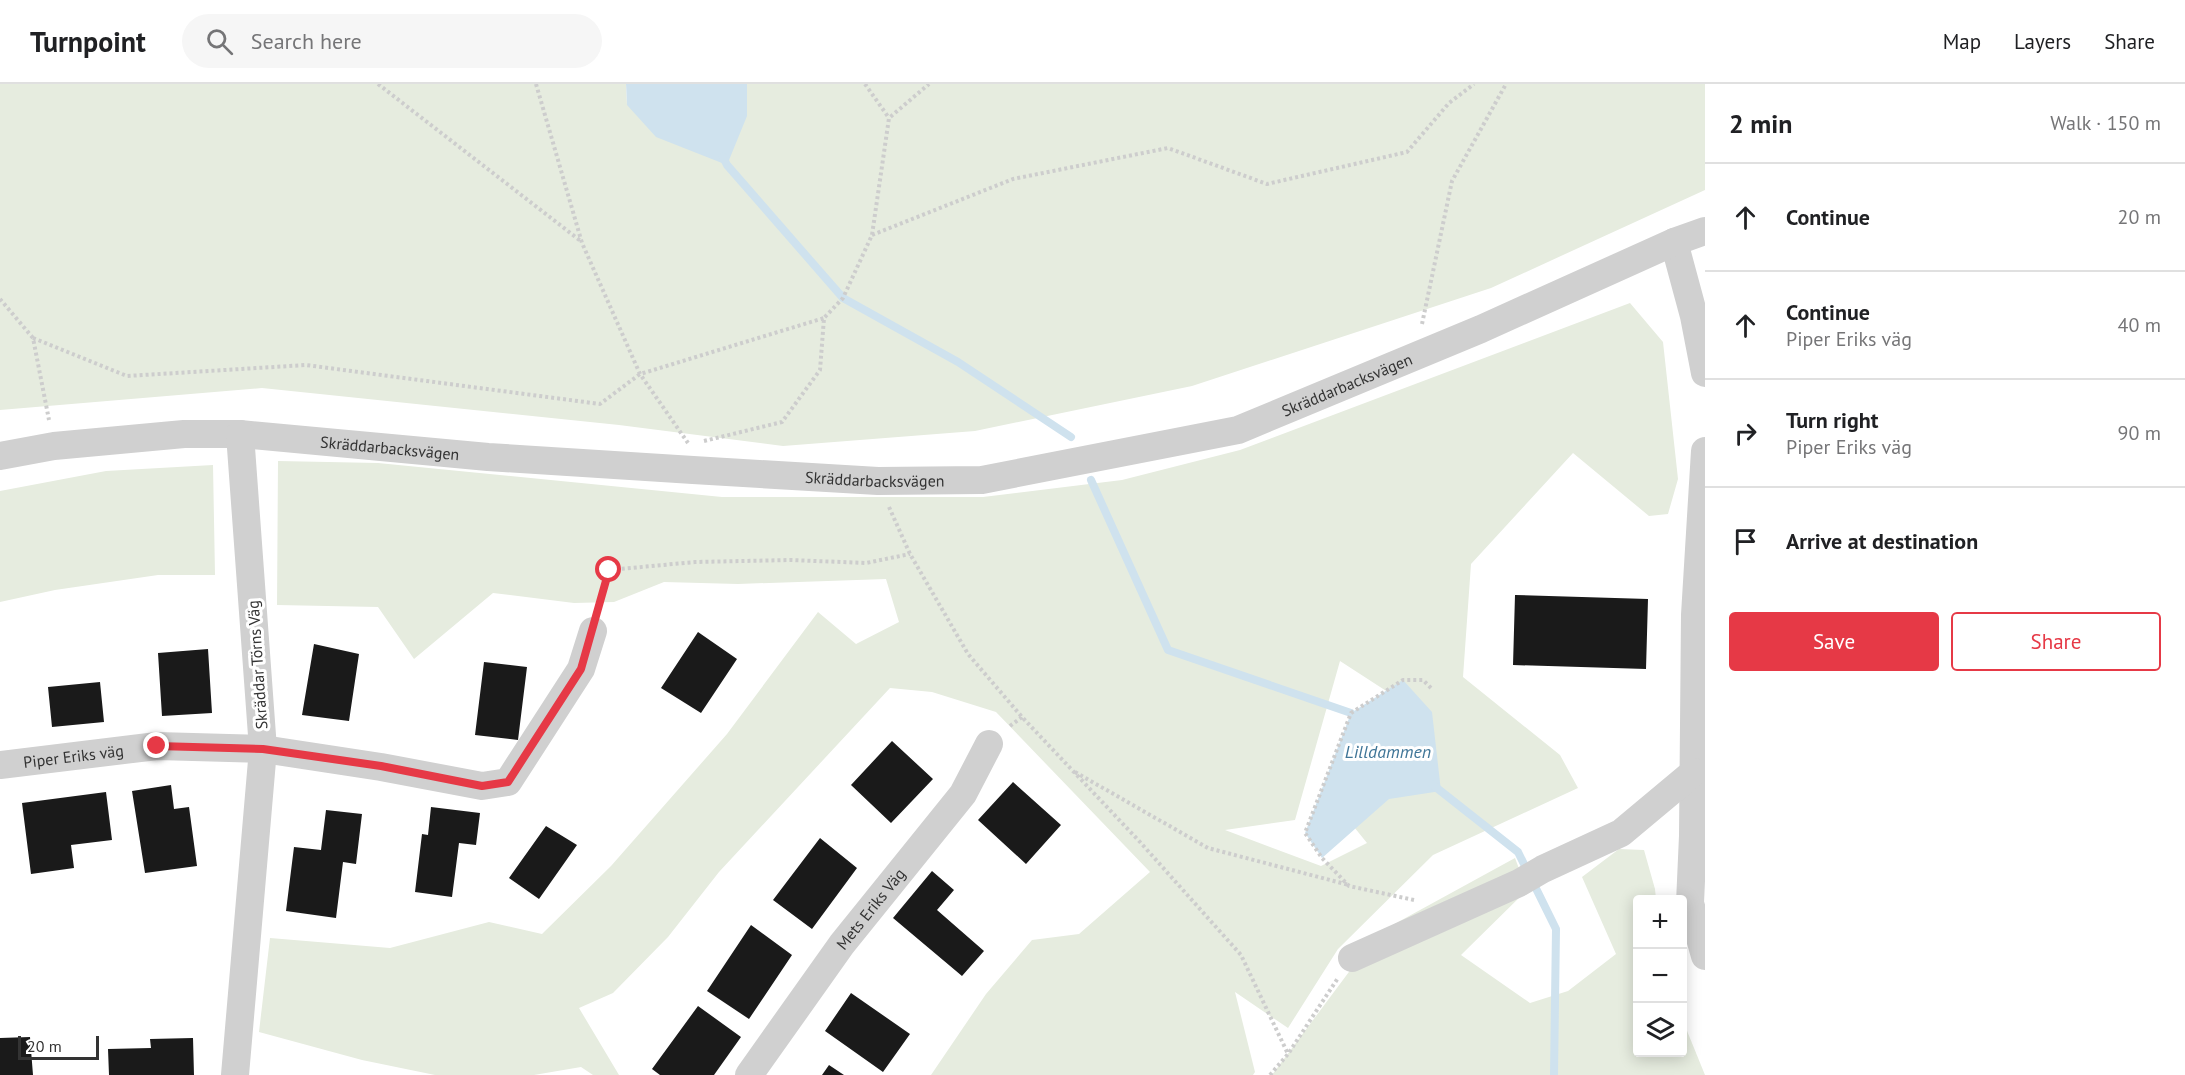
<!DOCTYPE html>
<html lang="en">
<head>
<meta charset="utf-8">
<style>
  :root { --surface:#fff; --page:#f6f6f6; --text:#202124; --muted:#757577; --line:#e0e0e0; --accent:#e63946 }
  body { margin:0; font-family:"PT Sans",sans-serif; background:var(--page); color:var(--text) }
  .controls { position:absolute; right:18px; bottom:18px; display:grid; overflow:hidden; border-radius:6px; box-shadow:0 3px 15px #0003 }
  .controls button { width:54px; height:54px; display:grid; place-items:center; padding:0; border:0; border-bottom:2px solid var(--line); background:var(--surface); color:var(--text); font:30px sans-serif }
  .scale { position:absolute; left:18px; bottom:15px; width:81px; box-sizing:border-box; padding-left:6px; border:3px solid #333; border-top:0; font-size:16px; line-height:21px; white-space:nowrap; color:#333; -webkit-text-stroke:4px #fff; paint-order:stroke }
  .stop { position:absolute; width:18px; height:18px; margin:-14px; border:4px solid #e63946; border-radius:50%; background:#fff }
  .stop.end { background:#e63946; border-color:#fff; box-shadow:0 2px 6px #0008 }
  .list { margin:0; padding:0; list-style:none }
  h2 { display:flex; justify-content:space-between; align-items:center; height:78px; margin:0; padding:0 24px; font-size:26px }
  h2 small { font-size:20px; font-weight:400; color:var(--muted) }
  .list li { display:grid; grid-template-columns:39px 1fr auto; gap:18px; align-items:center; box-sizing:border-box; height:108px; padding:0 24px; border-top:2px solid var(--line) }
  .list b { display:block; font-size:22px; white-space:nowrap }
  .list p { margin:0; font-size:20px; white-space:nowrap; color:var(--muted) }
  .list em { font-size:20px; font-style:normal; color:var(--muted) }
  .actions { display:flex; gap:12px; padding:18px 24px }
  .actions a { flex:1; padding:14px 0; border:2px solid var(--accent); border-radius:6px; text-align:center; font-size:21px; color:var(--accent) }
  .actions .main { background:var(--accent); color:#fff }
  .icon { flex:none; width:33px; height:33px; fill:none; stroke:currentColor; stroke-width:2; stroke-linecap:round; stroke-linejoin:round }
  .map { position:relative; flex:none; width:1705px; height:991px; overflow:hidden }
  header { display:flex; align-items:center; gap:36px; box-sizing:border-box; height:84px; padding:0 30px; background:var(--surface); border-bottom:2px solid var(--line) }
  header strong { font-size:28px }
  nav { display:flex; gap:33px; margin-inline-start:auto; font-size:21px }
  .search { width:420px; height:54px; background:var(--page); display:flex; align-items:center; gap:15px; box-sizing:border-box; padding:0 21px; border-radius:33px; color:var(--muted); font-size:22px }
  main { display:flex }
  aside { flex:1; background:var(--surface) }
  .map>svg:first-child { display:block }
  .green { fill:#e6ecdf; fill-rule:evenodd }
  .water { fill:#cfe2ee }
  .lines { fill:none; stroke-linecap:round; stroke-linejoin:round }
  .stream { stroke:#cfe2ee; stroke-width:8 }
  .building { fill:#1a1a1a }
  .path { stroke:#cdcdcd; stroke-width:4; stroke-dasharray:3 3; stroke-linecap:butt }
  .minor { stroke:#d0d0d0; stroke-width:28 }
  .route { stroke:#e63946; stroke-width:8 }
  .labels { text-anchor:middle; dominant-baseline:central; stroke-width:6; stroke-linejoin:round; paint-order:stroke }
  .street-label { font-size:16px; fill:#333; stroke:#fff }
  .water-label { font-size:18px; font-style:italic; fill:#3f7597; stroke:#fff }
</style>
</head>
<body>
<header>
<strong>Turnpoint</strong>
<div class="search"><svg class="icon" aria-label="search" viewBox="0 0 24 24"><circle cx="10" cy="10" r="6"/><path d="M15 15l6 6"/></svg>Search here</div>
<nav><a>Map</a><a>Layers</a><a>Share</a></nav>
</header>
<main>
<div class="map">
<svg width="1705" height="991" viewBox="0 0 1705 991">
  <rect width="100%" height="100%" fill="#fff"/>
  <!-- green -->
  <path class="green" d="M0 0H626L627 21 747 32V0H1705V106L1491 204 1192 302 975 347 783 362 619 341 262 304 0 326Z
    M1630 219 1663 258 1678 395 1668 430 1649 432 1573 369 1471 480 1463 593 1560 671 1578 704 1433 771 1338 865 1288 944 1235 908 1255 988 1253 991H931L986 910 1032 856 1079 850 1150 788 996 628 932 608 890 604 719 788 668 853 613 909 579 924 619 991H593L581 983 534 991H435L362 976 259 948 270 854 390 864 489 838 542 850 611 782 727 650 818 528 856 560 899 538 886 495 738 500 664 498 614 518 574 519 493 509 414 575 378 523 277 521 278 377 378 379 722 413H983L1122 396 1240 366ZM1340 577 1414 625 1350 738 1367 759 1321 782 1225 746 1295 736Z
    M213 381 215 491H158L55 506 0 518V407L106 387Z
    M1619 765 1644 766 1655 805 1656 815 1638 816V968H1682L1683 937 1705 991H1272L1378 849 1515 774 1527 806 1461 871 1530 919 1568 907 1616 870 1582 793Z"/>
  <!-- water -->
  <path class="water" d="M626 0H747V32L727 81 656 53 627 21Z
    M1403 596 1432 628 1441 707 1389 715 1322 774 1305 749 1351 629Z"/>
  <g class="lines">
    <!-- stream -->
    <path class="stream" d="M723 73 727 81 843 214 958 278 1071 353
      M1091 396 1168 566 1351 629 1358 635
      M1433 701 1518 768 1556 845 1554 991"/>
  </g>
  <!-- building -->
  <path class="building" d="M1515 511 1648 515 1646 585 1513 581Z
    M698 548 737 575 701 629 661 604Z
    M314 560 359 570 349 637 302 631Z
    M208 565 212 629 162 632 158 569Z
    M484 578 527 583 518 656 475 651Z
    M100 598 104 638 52 643 48 603Z
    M892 657 933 695 891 739 851 701Z
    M1013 698 1061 741 1026 780 978 736Z
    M171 701 174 725 189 723 197 782 145 789 132 707Z
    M106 708 112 756 71 761 74 784 31 790 22 719Z
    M431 723 480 729 476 761 459 759 452 813 415 808 422 750 428 751Z
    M326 726 362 730 356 780 343 778 336 834 286 827 294 763 321 766Z
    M546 742 577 761 539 815 509 794Z
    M820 754 857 784 812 845 773 816Z
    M932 787 954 806 937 826 984 867 962 892 893 834Z
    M751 841 792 871 749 935 707 907Z
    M851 909 910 950 883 988 825 947Z
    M698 922 741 953 714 991H660L652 985Z
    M30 953 33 991H0V954Z
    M193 954 194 991H109L108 965 151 964 150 955Z
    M829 981 844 991H822Z"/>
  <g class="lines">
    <!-- path -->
    <path class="path" d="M378 0 582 158
      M536 0 582 159 640 290 688 359
      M865 0 889 34
      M872 151 1013 95 1168 64 1267 100 1407 68 1449 19 1474 0
      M0 215 33 254 49 336
      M1422 240 1452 97 1506 0
      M33 254 127 292 306 281 600 320 640 290 824 234
      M704 357 782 338 820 286 824 234 843 214 872 151 889 34 929 0
      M889 423 910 470 968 570 1022 633 1140 758 1241 871 1288 970
      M600 520 609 486 695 478 791 476 866 479 910 470
      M1010 642 1022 633
      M1075 688 1208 764 1349 801
      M1414 816 1349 802 1322 774 1305 749 1351 629 1403 596H1423L1433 606
      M1270 991 1288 970 1338 894"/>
    <!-- minor -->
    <g class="minor">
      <path d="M1674 158 1694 232 1705 289"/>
      <path d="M1705 367 1695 531 1693 752 1690 819 1705 872"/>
      <path id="s1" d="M0 372 54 362 184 350H240L488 373 693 386 878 397 982 396 1238 346 1481 245 1674 158 1705 147"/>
      <path id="s2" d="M0 681 157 662 263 665 381 683 482 702 508 698 581 585 593 547"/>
      <path d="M1352 874 1519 799 1543 785 1621 749 1694 688"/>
      <path d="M235 991 263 665 240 350"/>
      <path id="s3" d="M749 991 842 860 963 710 989 660"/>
    </g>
  </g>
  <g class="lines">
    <!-- route -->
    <path class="route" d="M157 662 263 665 381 682 482 702 508 698 581 585 609 486"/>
  </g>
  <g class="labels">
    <!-- street labels -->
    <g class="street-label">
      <text stroke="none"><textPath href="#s1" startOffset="1364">Skräddarbacksvägen</textPath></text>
      <text stroke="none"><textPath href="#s1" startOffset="392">Skräddarbacksvägen</textPath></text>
      <text stroke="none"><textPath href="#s1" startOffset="878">Skräddarbacksvägen</textPath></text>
      <text transform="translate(257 581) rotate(-94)">Skräddar Törns Väg</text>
      <text stroke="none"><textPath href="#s2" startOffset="74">Piper Eriks väg</textPath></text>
      <text stroke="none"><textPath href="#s3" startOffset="206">Mets Eriks Väg</textPath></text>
    </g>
    <!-- water labels -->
    <g class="water-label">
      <text x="1388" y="667">Lilldammen</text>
    </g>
  </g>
</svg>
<div class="controls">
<button>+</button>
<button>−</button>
<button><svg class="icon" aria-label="layers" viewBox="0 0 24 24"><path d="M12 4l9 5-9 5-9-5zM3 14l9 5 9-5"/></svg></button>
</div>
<div class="scale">20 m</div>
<div class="stop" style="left:609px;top:486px"></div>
<div class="stop end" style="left:157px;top:662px"></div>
</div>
<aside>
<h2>2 min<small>Walk · 150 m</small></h2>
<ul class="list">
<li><svg class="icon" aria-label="ahead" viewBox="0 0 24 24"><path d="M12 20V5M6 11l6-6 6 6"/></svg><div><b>Continue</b></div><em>20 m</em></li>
<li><svg class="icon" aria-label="ahead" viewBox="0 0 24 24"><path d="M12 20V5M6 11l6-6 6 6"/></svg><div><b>Continue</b><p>Piper Eriks väg</p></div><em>40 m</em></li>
<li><svg class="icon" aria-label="right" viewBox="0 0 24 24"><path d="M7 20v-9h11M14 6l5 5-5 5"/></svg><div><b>Turn right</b><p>Piper Eriks väg</p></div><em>90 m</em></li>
<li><svg class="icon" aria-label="arrive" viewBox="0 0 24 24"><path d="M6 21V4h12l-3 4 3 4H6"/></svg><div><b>Arrive at destination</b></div></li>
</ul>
<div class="actions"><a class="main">Save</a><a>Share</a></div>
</aside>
</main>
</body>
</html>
